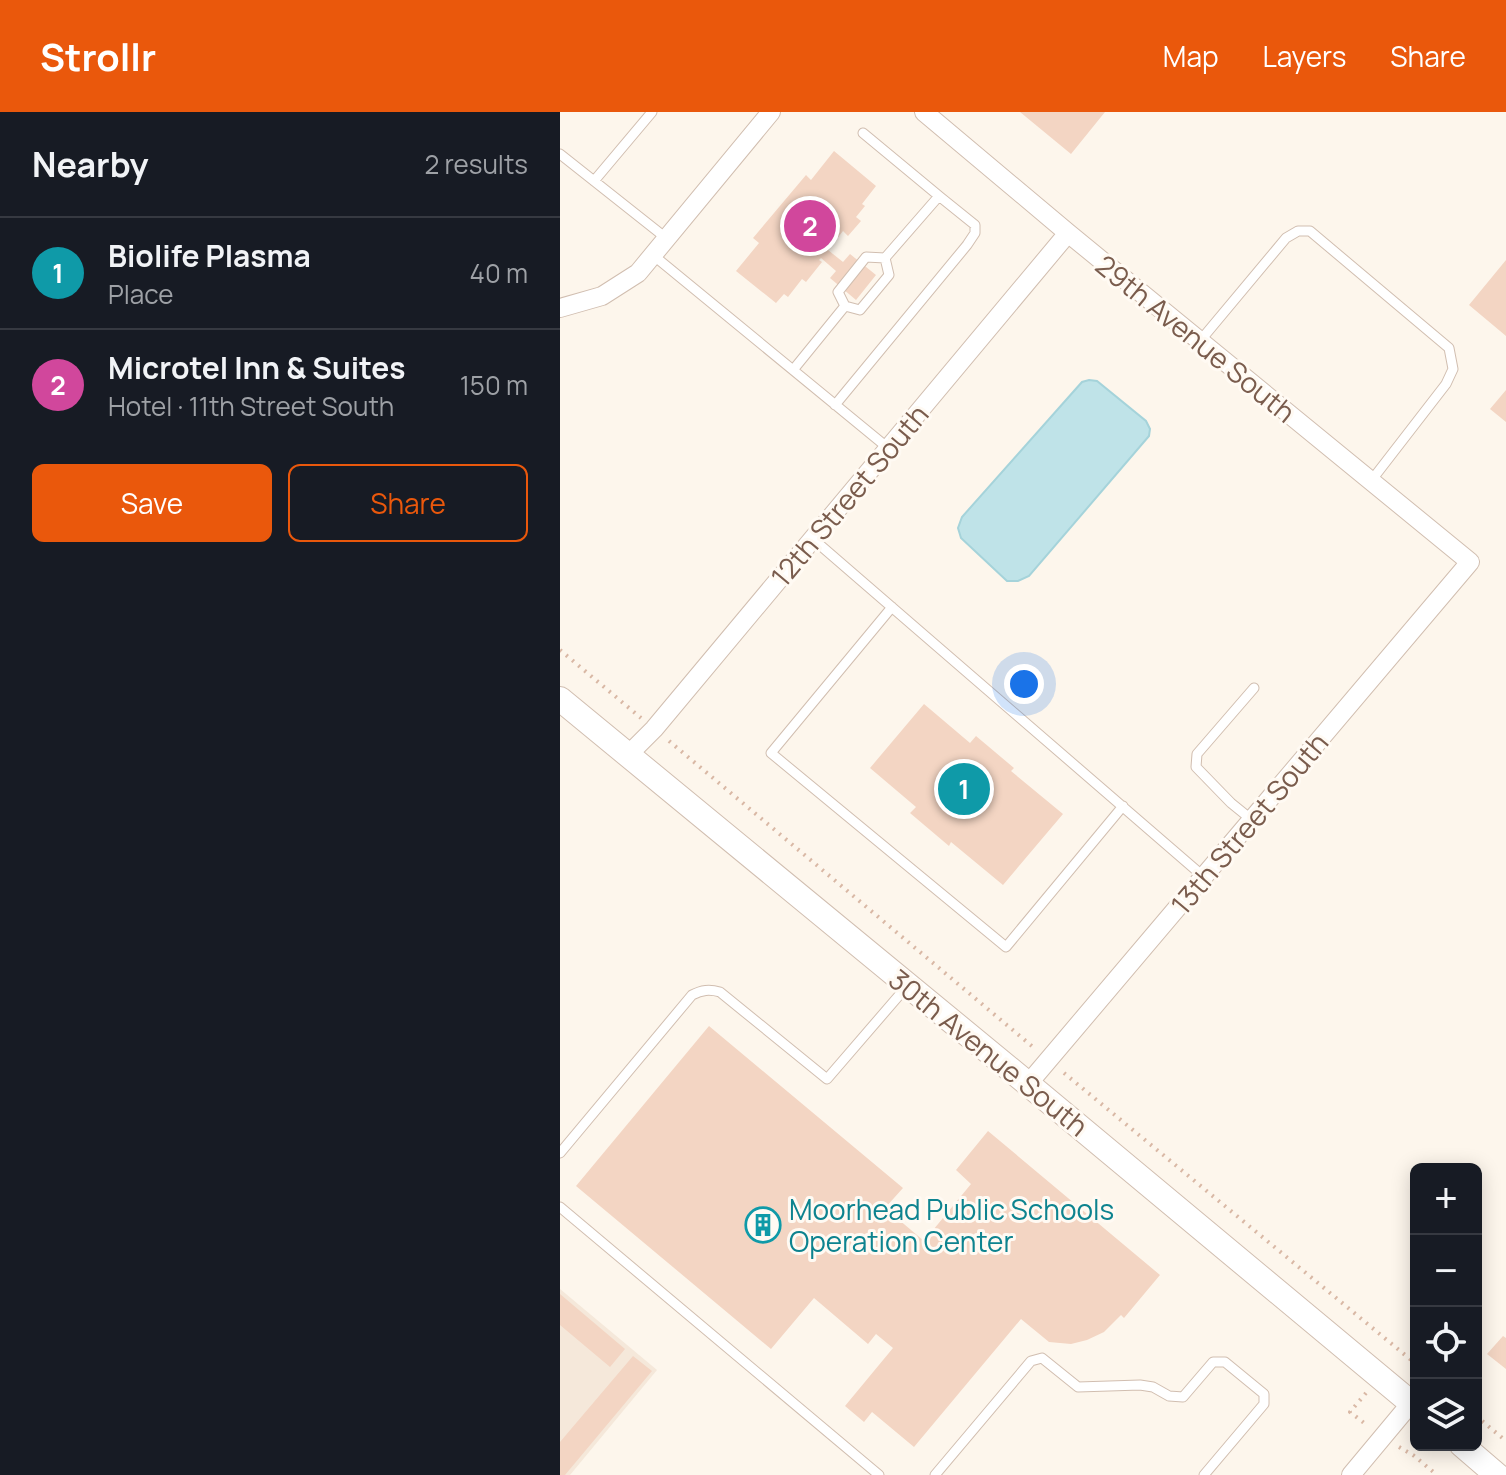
<!DOCTYPE html>
<html lang="en">
<head>
<meta charset="utf-8">
<style>
  :root { --surface:#171b24; --page:#20242c; --text:#f1f3f6; --muted:#9ea1a6; --line:#363941; --accent:#ea580c }
  body { margin:0; font-family:Manrope,sans-serif; background:var(--page); color:var(--text) }
  .controls { position:absolute; right:24px; bottom:24px; display:grid; overflow:hidden; border-radius:12px; box-shadow:0 4px 20px #0003 }
  .controls button { width:72px; height:72px; display:grid; place-items:center; padding:0; border:0; border-bottom:2px solid var(--line); background:var(--surface); color:var(--text); font:40px sans-serif }
  .you { position:absolute; left:464px; top:572px; width:28px; height:28px; margin:-20px; border:6px solid #fff; border-radius:50%; background:#1a73e8; box-shadow:0 0 0 12px #1a73e833 }
  .badge { display:grid; place-items:center; width:52px; height:52px; border-radius:50%; background:var(--accent); color:#fff; font-size:26px; font-weight:700 }
  .pin { position:absolute; translate:-50% -50%; border:4px solid #fff; box-shadow:0 2px 8px #0006 }
  .list { margin:0; padding:0; list-style:none }
  h2 { display:flex; justify-content:space-between; align-items:center; height:104px; margin:0; padding:0 32px; font-size:34px }
  h2 small { font-size:26px; font-weight:400; color:var(--muted) }
  .list li { display:grid; grid-template-columns:52px 1fr auto; gap:24px; align-items:center; box-sizing:border-box; height:112px; padding:0 32px; border-top:2px solid var(--line) }
  .list b { display:block; font-size:30px; white-space:nowrap }
  .list p { margin:0; font-size:26px; white-space:nowrap; color:var(--muted) }
  .list em { font-size:26px; font-style:normal; color:var(--muted) }
  .actions { display:flex; gap:16px; padding:24px 32px }
  .actions a { flex:1; padding:18px 0; border:2px solid var(--accent); border-radius:12px; text-align:center; font-size:28px; color:var(--accent) }
  .actions .main { background:var(--accent); color:#fff }
  .icon { flex:none; width:44px; height:44px; fill:none; stroke:currentColor; stroke-width:2; stroke-linecap:round; stroke-linejoin:round }
  .map { position:relative; flex:none; width:946px; height:1363px; overflow:hidden }
  header { display:flex; align-items:center; gap:48px; box-sizing:border-box; height:112px; padding:0 40px; background:var(--accent); color:#fff }
  header strong { font-size:38px }
  nav { display:flex; gap:44px; margin-inline-start:auto; font-size:28px }
  main { display:flex }
  aside { flex:1; background:var(--surface) }
  .map>svg:first-child { display:block }
  .residential { fill:#f5e8da }
  .water { fill:#bfe3e8; stroke:#a5d3da; stroke-width:2 }
  .building { fill:#f3d5c3 }
  .lines { fill:none; stroke-linecap:round; stroke-linejoin:round }
  .service-casing { stroke:#d1beb0; stroke-width:11 }
  .minor-casing { stroke:#d1beb0; stroke-width:20 }
  .tertiary-casing { stroke:#d1beb0; stroke-width:26 }
  .path { stroke:#d9b8a5; stroke-width:4; stroke-dasharray:2 6; stroke-linecap:butt }
  .service { stroke:#fff; stroke-width:9 }
  .minor { stroke:#fff; stroke-width:18 }
  .tertiary { stroke:#fff; stroke-width:24 }
  .labels { text-anchor:middle; dominant-baseline:central; stroke-width:6; stroke-linejoin:round; paint-order:stroke }
  .street-label { font-size:28px; fill:#7a5c4d; stroke:#fffaf3 }
  .culture-label { font-size:28px; fill:#0d838f; stroke:#fffaf3; text-anchor:start }
</style>
</head>
<body>
<header>
<strong>Strollr</strong>
<nav><a>Map</a><a>Layers</a><a>Share</a></nav>
</header>
<main>
<aside>
<h2>Nearby<small>2 results</small></h2>
<ul class="list">
<li><span class="badge" style="background:#0f9aa8">1</span><div><b>Biolife Plasma</b><p>Place</p></div><em>40 m</em></li>
<li><span class="badge" style="background:#d1479c">2</span><div><b>Microtel Inn &amp; Suites</b><p>Hotel · 11th Street South</p></div><em>150 m</em></li>
</ul>
<div class="actions"><a class="main">Save</a><a>Share</a></div>
</aside>
<div class="map">
<svg width="946" height="1363" viewBox="0 0 946 1363">
  <rect width="100%" height="100%" fill="#fdf6ec"/>
  <!-- residential -->
  <path class="residential" d="M0 1177 97 1258 10 1363H0Z"/>
  <!-- water -->
  <path class="water" d="M529 268 537 269 586 309 590 317 589 324 469 464 458 469H447L401 426 398 416 402 405 522 270Z"/>
  <!-- building -->
  <path class="building" d="M460 0H545L511 42Z
    M274 39 316 74 302 92 305 94 296 105 301 109 288 124 283 119 268 138 283 150 290 142 316 163 296 188 270 166 276 159 261 146 259 148 262 150 246 170 242 167 228 185 224 182 216 191 176 159 199 131 193 126 246 63 251 68Z
    M946 148V224L909 193Z
    M946 278V310L930 297Z
    M364 592 410 631 416 624 454 656 451 659 503 702 443 773 391 730 389 734 350 701 356 695 310 656Z
    M149 914 343 1076 325 1096 364 1129 411 1072 396 1058 428 1019 600 1163 564 1206 561 1203 544 1220 527 1228 511 1232 489 1230 461 1207 354 1335 312 1300 304 1310 285 1294 333 1236 316 1222 308 1232 254 1186 211 1237 16 1074Z
    M0 1182 65 1237 50 1255 0 1213Z
    M943 1224 946 1226V1257L927 1242Z
    M73 1244 92 1259 5 1363H0V1330Z"/>
  <g class="lines">
    <defs>
      <path id="service" d="M303 21 379 84
        M0 42 106 126
        M34 69 92 0
        M93 143 328 336
        M285 194 278 180 306 145 325 146
        M640 229 726 126 738 119H750L889 236 893 257 886 272 811 369
        M233 258 285 194 300 198 329 163 325 146 379 84 415 113V121L407 133 275 293
        M253 427 644 765
        M332 495 211 641 446 835 563 694
        M692 708 671 691 636 655 637 642 694 576
        M0 1041 132 883C142 878 149 877 160 880L267 967 348 873
        M0 1095 319 1363
        M375 1363 471 1249 482 1246 518 1275 580 1273 593 1275 609 1284 623 1285 653 1250H665L704 1282V1292L644 1363"/>
      <path id="minor" d="M364 0 508 121 910 450 468 972
        M0 196 42 184 78 161 211 0
        M67 644 94 617 508 121
        M791 1363 851 1291"/>
      <path id="tertiary" d="M0 587 468 972 856 1295
        M902 1333 937 1363"/>
    </defs>
    <!-- service casing -->
    <use href="#service" class="service-casing"/>
    <!-- minor casing -->
    <use href="#minor" class="minor-casing"/>
    <!-- tertiary casing -->
    <use href="#tertiary" class="tertiary-casing"/>
    <!-- path -->
    <path class="path" d="M0 538 81 606
      M109 629 473 935
      M504 961 856 1252
      M806 1281 790 1300 808 1314
      M916 1304 946 1329
      M839 1335 853 1343 877 1363"/>
    <!-- service -->
    <use href="#service" class="service"/>
    <!-- minor -->
    <use href="#minor" class="minor"/>
    <!-- tertiary -->
    <use href="#tertiary" class="tertiary"/>
  </g>
  <!-- icons -->
  <defs>
    <symbol id="building-ring" viewBox="-11 -11 22 22"><circle r="9.5" fill="#fffaf3" stroke="#0f9aa8" stroke-width="1.5"/><path d="M-4-6H4V6H1V3H-1V6H-4ZM-2.5-4.3h1.7v1.8h-1.7ZM.8-4.3h1.7v1.8H.8ZM-2.5-1h1.7V.8h-1.7ZM.8-1h1.7V.8H.8Z" fill="#0f9aa8"/></symbol>
  </defs>
  <g fill-rule="evenodd">
    <use href="#building-ring" x="183" y="1093" width="40" height="40"/>
  </g>
  <g class="labels">
    <!-- street labels -->
    <g class="street-label">
      <text transform="translate(636 226) rotate(39)">29th Avenue South</text>
      <text transform="translate(289 383) rotate(-50)">12th Street South</text>
      <text transform="translate(689 711) rotate(-50)">13th Street South</text>
      <text transform="translate(429 940) rotate(39)">30th Avenue South</text>
    </g>
    <!-- culture labels -->
    <g class="culture-label">
      <text x="229" y="1097">Moorhead Public Schools<tspan x="229" dy="32">Operation Center</tspan></text>
    </g>
  </g>
</svg>
<div class="controls">
<button>+</button>
<button>−</button>
<button><svg class="icon" aria-label="locate" viewBox="0 0 24 24"><circle cx="12" cy="12" r="6"/><path d="M12 2v4M12 18v4M2 12h4M18 12h4"/></svg></button>
<button><svg class="icon" aria-label="layers" viewBox="0 0 24 24"><path d="M12 4l9 5-9 5-9-5zM3 14l9 5 9-5"/></svg></button>
</div>
<div class="you"></div>
<div class="pin badge" style="left:404px;top:677px;background:#0f9aa8">1</div>
<div class="pin badge" style="left:250px;top:114px;background:#d1479c">2</div>
</div>
</main>
</body>
</html>
